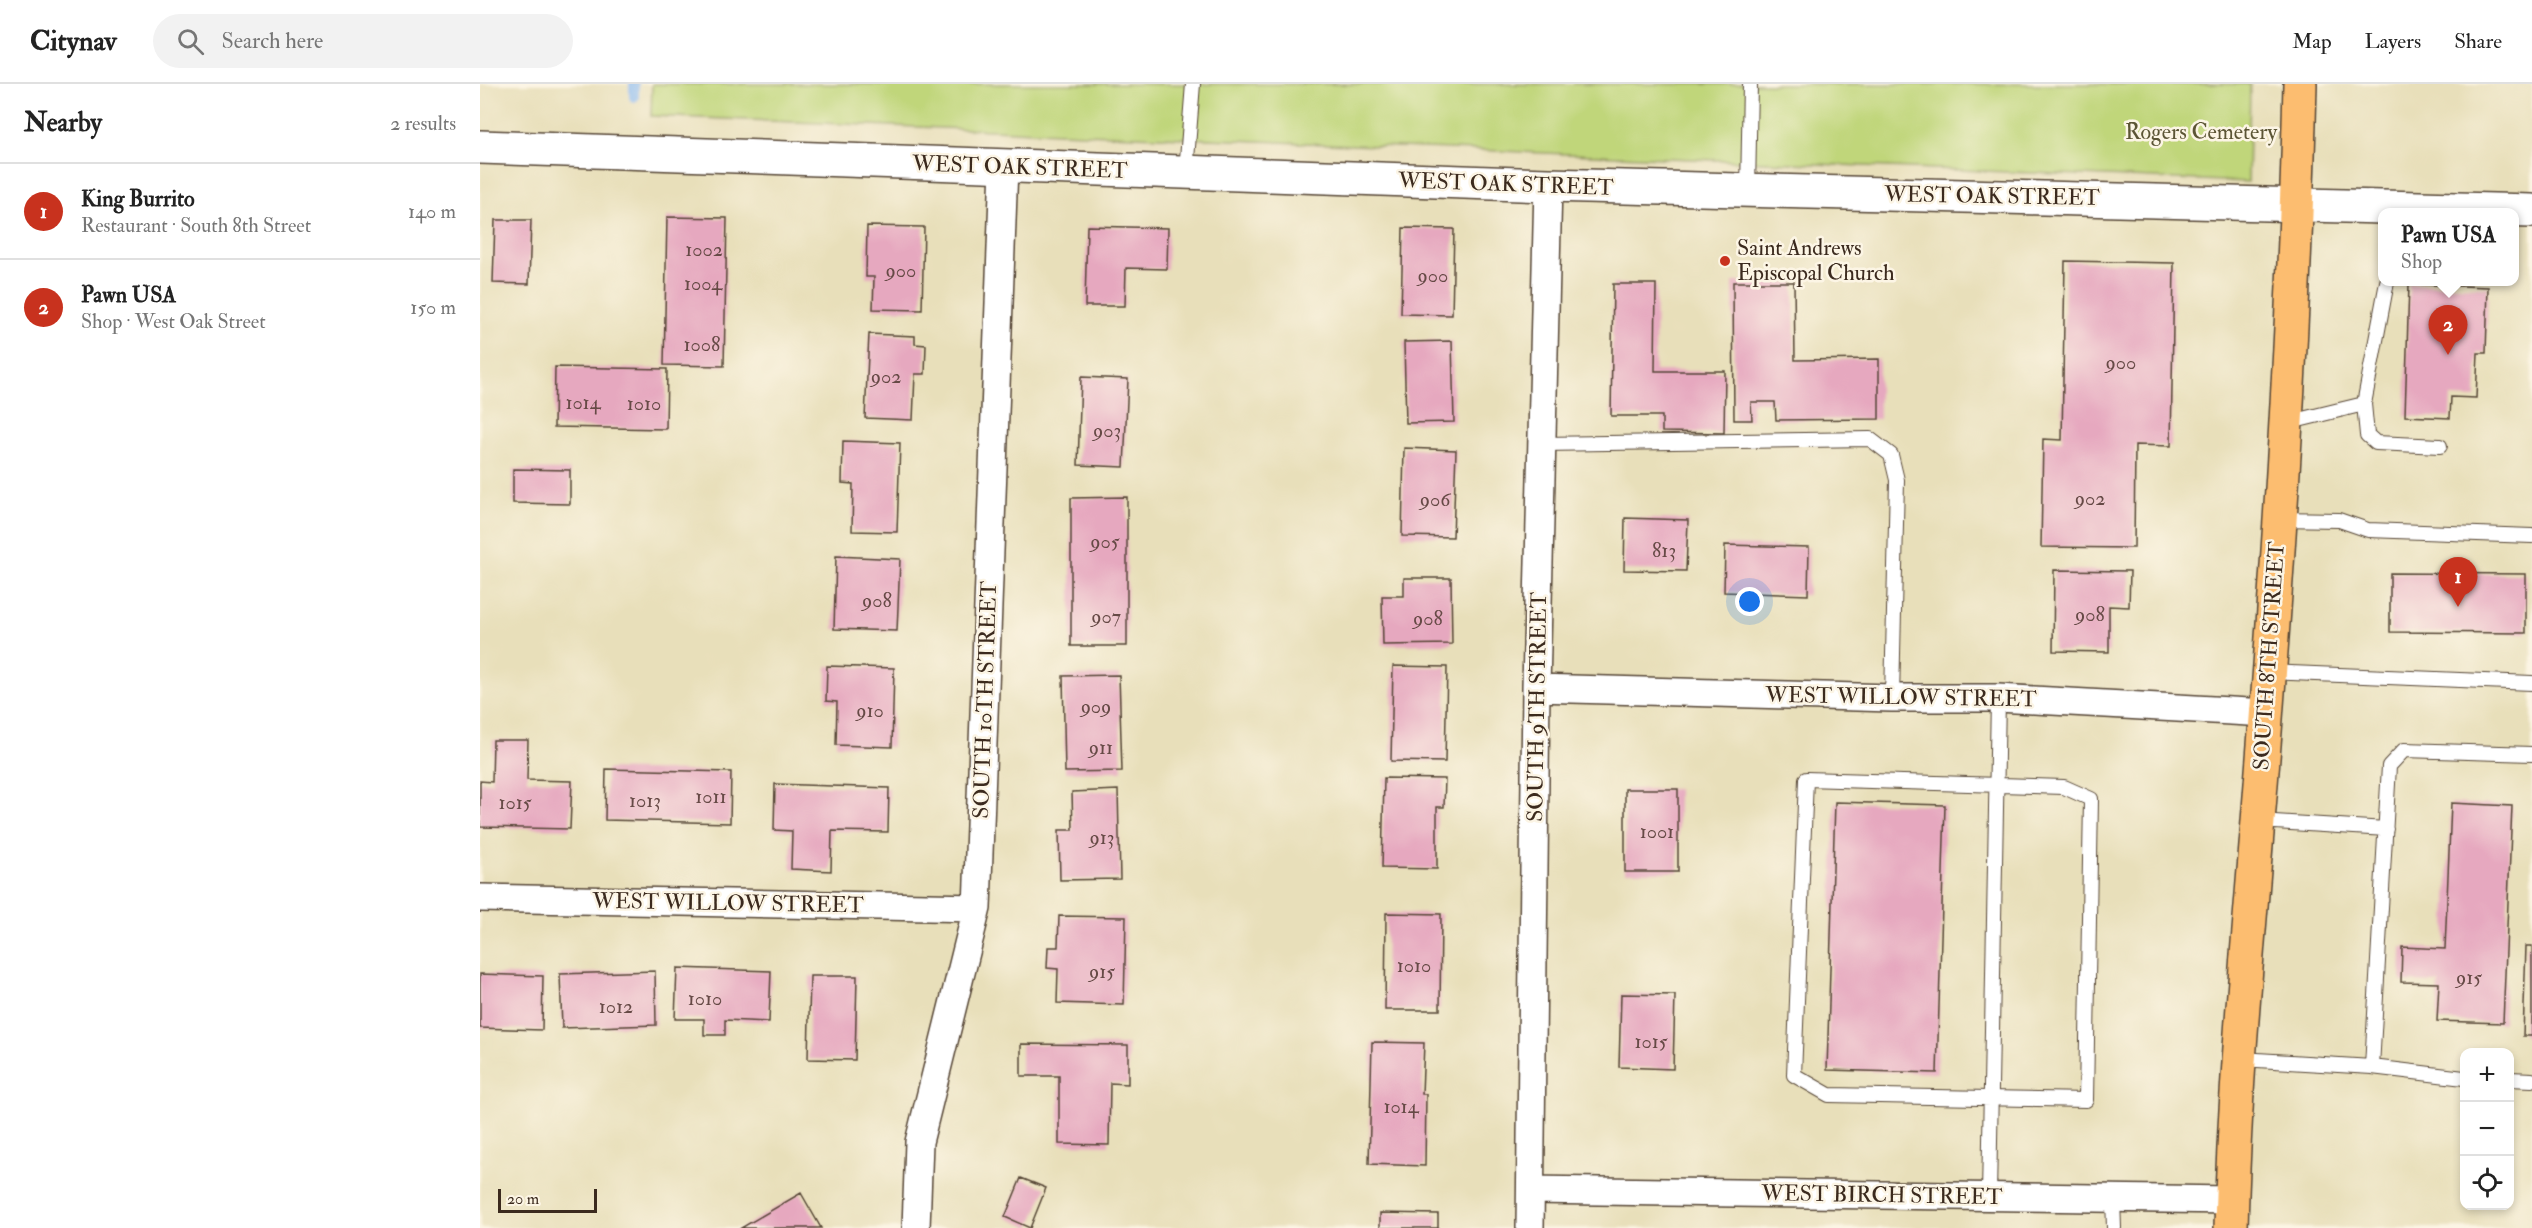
<!DOCTYPE html>
<html lang="en">
<head>
<meta charset="utf-8">
<style>
  :root { --surface:#fff; --page:#f2f2f2; --text:#222; --muted:#767676; --line:#e0e0e0; --accent:#c8321e }
  body { margin:0; font-family:"IM FELL Double Pica",serif; background:var(--page); color:var(--text) }
  .controls { position:absolute; right:18px; bottom:18px; display:grid; overflow:hidden; border-radius:12px; box-shadow:0 3px 9px #0003 }
  .controls button { width:54px; height:54px; display:grid; place-items:center; padding:0; border:0; border-bottom:2px solid var(--line); background:var(--surface); color:var(--text); font:30px sans-serif }
  .scale { position:absolute; left:18px; bottom:15px; width:99px; box-sizing:border-box; padding-left:6px; border:3px solid #3b2a1e; border-top:0; font-size:16px; line-height:21px; white-space:nowrap; color:#3b2a1e; -webkit-text-stroke:4px #fcf5e5; paint-order:stroke }
  .you { position:absolute; left:1270px; top:518px; width:21px; height:21px; margin:-15px; border:4px solid #fff; border-radius:50%; background:#1a73e8; box-shadow:0 0 0 9px #1a73e833 }
  .badge { display:grid; place-items:center; width:39px; height:39px; border-radius:50%; background:var(--accent); color:#fff; font-size:20px; font-weight:700 }
  .pin { position:absolute; translate:-50% -50px; filter:drop-shadow(0 2px 3px #0008) }
  .pin::after { content:''; position:absolute; top:32px; width:21px; height:18px; background:inherit; clip-path:polygon(0 0,100% 0,50% 100%) }
  .popup { position:absolute; left:1898px; top:124px; width:141px; height:78px; box-sizing:border-box; display:grid; place-content:center; border-radius:12px; background:var(--surface); filter:drop-shadow(0 2px 4px #0005); font-size:20px; white-space:nowrap; color:var(--muted) }
  .popup b { font-size:22px; color:var(--text) }
  .popup::after { content:''; position:absolute; left:50%; top:100%; margin-left:-12px; border:12px solid transparent; border-top-color:var(--surface) }
  .list { margin:0; padding:0; list-style:none }
  h2 { display:flex; justify-content:space-between; align-items:center; height:78px; margin:0; padding:0 24px; font-size:26px }
  h2 small { font-size:20px; font-weight:400; color:var(--muted) }
  .list li { display:grid; grid-template-columns:39px 1fr auto; gap:18px; align-items:center; box-sizing:border-box; height:96px; padding:0 24px; border-top:2px solid var(--line) }
  .list b { display:block; font-size:22px; white-space:nowrap }
  .list p { margin:0; font-size:20px; white-space:nowrap; color:var(--muted) }
  .list em { font-size:20px; font-style:normal; color:var(--muted) }
  .icon { flex:none; width:33px; height:33px; fill:none; stroke:currentColor; stroke-width:2; stroke-linecap:round; stroke-linejoin:round }
  .map { position:relative; flex:none; width:2052px; height:1144px; overflow:hidden }
  header { display:flex; align-items:center; gap:36px; box-sizing:border-box; height:84px; padding:0 30px; background:var(--surface); border-bottom:2px solid var(--line) }
  header strong { font-size:28px }
  nav { display:flex; gap:33px; margin-inline-start:auto; font-size:21px }
  .search { width:420px; height:54px; background:var(--page); display:flex; align-items:center; gap:15px; box-sizing:border-box; padding:0 21px; border-radius:33px; color:var(--muted); font-size:22px }
  main { display:flex }
  aside { flex:1; background:var(--surface) }
  .map>svg:first-child { display:block }
  .green { fill:#c0d67a; stroke:#7e804c; stroke-width:1.5 }
  .lines { fill:none; stroke-linecap:round; stroke-linejoin:round }
  .stream { stroke:#85b8f2; stroke-width:10 }
  .building { fill:#e6a8bf }
  .service-casing { stroke:#554535; stroke-width:16 }
  .minor-casing { stroke:#554535; stroke-width:30 }
  .tertiary-casing { stroke:#554535; stroke-width:36 }
  .primary-casing { stroke:#554535; stroke-width:36 }
  .service { stroke:#fff; stroke-width:14 }
  .minor { stroke:#fff; stroke-width:27 }
  .tertiary { stroke:#fff; stroke-width:33 }
  .primary { stroke:#fcbd6f; stroke-width:33 }
  .poi-dot { fill:#c8321e; stroke:#fcf5e5; stroke-width:2 }
  .labels { text-anchor:middle; dominant-baseline:central; stroke-width:5; stroke-linejoin:round; paint-order:stroke }
  .number-label { font-size:20px; fill:#664a46 }
  .park-label { font-size:22px; fill:#5c5535; stroke:#fcf5e5 }
  .street-label { font-size:22px; fill:#3b2a1e; stroke:#fcf5e5 }
  .poi-label { font-size:22px; fill:#3b2a1e; stroke:#fcf5e5; text-anchor:start }
</style>
</head>
<body>
<header>
<strong>Citynav</strong>
<div class="search"><svg class="icon" aria-label="search" viewBox="0 0 24 24"><circle cx="10" cy="10" r="6"/><path d="M15 15l6 6"/></svg>Search here</div>
<nav><a>Map</a><a>Layers</a><a>Share</a></nav>
</header>
<main>
<aside>
<h2>Nearby<small>2 results</small></h2>
<ul class="list">
<li><span class="badge">1</span><div><b>King Burrito</b><p>Restaurant · South 8th Street</p></div><em>140 m</em></li>
<li><span class="badge">2</span><div><b>Pawn USA</b><p>Shop · West Oak Street</p></div><em>150 m</em></li>
</ul>
</aside>
<div class="map">
<svg width="2052" height="1144" viewBox="0 0 2052 1144">
  <rect width="100%" height="100%" fill="#fcf5e5"/>
  <filter id="ink" filterUnits="userSpaceOnUse"><feTurbulence type="fractalNoise" baseFrequency=".0167" numOctaves="2"/><feDisplacementMap in="SourceGraphic" scale="12" xChannelSelector="R" yChannelSelector="G"/><feConvolveMatrix kernelMatrix="1 2 1 2 8 2 1 2 1" color-interpolation-filters="sRGB"/></filter>
  <filter id="wash" filterUnits="userSpaceOnUse"><feTurbulence type="fractalNoise" baseFrequency=".008" numOctaves="4" result="noise"/><feDisplacementMap in="SourceGraphic" scale="24" xChannelSelector="R" yChannelSelector="G"/><feGaussianBlur stdDeviation="1.35" result="paint"/><feColorMatrix in="noise" values="0 0 0 0 0 0 0 0 0 0 0 0 0 0 0 0 0 1.4 0 .05"/><feComposite in="paint" operator="in"/></filter>
  <g filter="url(#wash)">
    <rect width="100%" height="100%" fill="#e8dfba"/>
    <!-- green -->
    <path class="green" d="M172 0H1770L1768 98 171 32Z"/>
    <g class="lines">
      <!-- stream -->
      <path class="stream" d="M154 13V0"/>
    </g>
    <g id="blocks">
      <!-- building -->
      <path class="building" d="M187 133 247 134 244 282 184 281Z
        M15 136H51L49 200 13 199Z
        M387 142 444 143 442 226 393 225 394 193H386Z
        M607 142 688 144 687 185 646 184 645 222H605Z
        M923 144 974 145 972 231 921 230Z
        M1585 177 1694 179 1691 362 1655 361 1654 464 1561 463 1563 355 1582 356Z
        M1253 198H1314L1315 276 1399 275V335L1296 336 1295 318H1271L1272 336H1254Z
        M1133 200H1176L1175 287H1245L1244 349 1182 348V332H1131Z
        M1929 200 2008 203 2006 269H1998L1996 314 1971 313 1970 334 1925 332Z
        M389 250 435 252V260L446 261 445 290H435L433 336 385 334Z
        M972 257 974 338 926 339 924 258Z
        M75 283 187 285 186 345 74 343Z
        M601 293 648 295 644 383 598 381Z
        M363 357 420 359 417 448 372 447 373 400 362 399Z
        M924 364 976 366 973 453 922 452Z
        M33 385 90 386V420L33 419Z
        M647 413V562H591V414Z
        M1145 434 1208 436 1206 487 1144 486Z
        M1245 461 1329 463 1328 511 1244 508Z
        M356 472 420 475 417 547 354 545Z
        M1574 486 1650 487 1649 523 1629 522V568L1573 567Z
        M1910 489 2046 490V549L1910 548Z
        M924 494H971L972 560 903 561 902 512H924Z
        M347 582 414 584 412 663 356 661 357 618 346 617Z
        M913 582 967 583 965 678 911 677Z
        M639 591 642 687 585 688 583 592Z
        M13 656H48L47 696 92 697 90 745 0 743V697L12 698Z
        M126 685 251 688 250 739 125 736Z
        M904 694 965 695 964 723H957V785L902 784Z
        M295 700 409 704 408 748 352 747 351 787 311 785 312 747 294 746Z
        M1145 705H1198V788H1145Z
        M638 706 640 795 580 796 579 746H593L592 708Z
        M1355 718 1465 721 1457 989 1347 986Z
        M1971 719 2032 722 2023 939 1957 937 1959 899 1921 898 1922 863 1965 865Z
        M906 829 961 830 960 926H905Z
        M579 832 646 833 644 921 577 919 578 885 567 884 568 863H578Z
        M2046 862H2052V952H2043Z
        M197 884 291 887 289 938 245 936V951H224V935H195Z
        M175 887 176 941 82 944 80 890Z
        M0 890 63 892 62 946 0 944Z
        M330 892H377L375 976 328 975Z
        M1141 910 1195 911 1193 985 1139 983Z
        M892 958 944 959 942 1010H946L945 1082 889 1080Z
        M541 960 648 961V1000L630 999 629 1061 579 1060V992H541Z
        M541 1094 566 1104 550 1144 525 1133Z
        M321 1109 341 1144H261Z
        M900 1129 958 1130V1144H900Z"/>
    </g>
  </g>
  <g filter="url(#ink)">
    <use href="#blocks" fill-opacity="0" stroke="#554535" stroke-width="1.5"/>
    <g class="lines">
      <defs>
        <path id="service" d="M706 88 713 0
          M1268 106 1270 0
          M1884 320 1887 351 1896 359 1960 362
          M1806 339 1884 320 1907 198
          M1062 360 1390 355 1411 371 1417 396 1412 614
          M1798 435 1859 436 1888 446 2052 452
          M1789 588 2052 599
          M1326 695 1584 703 1611 715 1606 1016 1349 1011 1314 991Z
          M1778 737 1906 745
          M1760 975 1892 983 1984 994
          M1892 983 1909 682 1924 666 2052 670
          M2030 995 2052 996
          M1509 1113 1518 614
          M1633 1115 1634 1144"/>
        <path id="minor" d="M1056 604 1412 614H1518L1787 629
          M0 814 497 824
          M1051 1106 1752 1116
          M436 1144 439 1058 497 824 524 82
          M1050 1144 1056 604 1068 101"/>
        <path id="tertiary" d="M0 63 1068 101 2052 127"/>
        <path id="primary" d="M1751 1144C1755 983 1772 822 1784 661 1801 442 1815 220 1820 0"/>
      </defs>
      <!-- service casing -->
      <use href="#service" class="service-casing"/>
      <!-- minor casing -->
      <use href="#minor" class="minor-casing"/>
      <!-- tertiary casing -->
      <use href="#tertiary" class="tertiary-casing"/>
      <!-- primary casing -->
      <use href="#primary" class="primary-casing"/>
      <!-- service -->
      <use href="#service" class="service"/>
      <!-- minor -->
      <use href="#minor" class="minor"/>
      <!-- tertiary -->
      <use href="#tertiary" class="tertiary"/>
      <!-- primary -->
      <use href="#primary" class="primary"/>
    </g>
  </g>
  <!-- markers -->
  <circle class="poi-dot" cx="1245" cy="177" r="6"/>
  <g class="labels">
    <!-- number labels -->
    <g class="number-label">
      <text x="224" y="165">1002</text>
      <text x="421" y="186">900</text>
      <text x="953" y="191">900</text>
      <text x="223" y="199">1004</text>
      <text x="222" y="260">1008</text>
      <text x="1641" y="278">900</text>
      <text x="406" y="292">902</text>
      <text x="103" y="318">1014</text>
      <text x="164" y="319">1010</text>
      <text x="627" y="346">903</text>
      <text x="1610" y="414">902</text>
      <text x="955" y="415">906</text>
      <text x="625" y="457">905</text>
      <text x="1184" y="466">813</text>
      <text x="397" y="516">908</text>
      <text x="1610" y="530">908</text>
      <text x="626" y="532">907</text>
      <text x="948" y="534">908</text>
      <text x="616" y="622">909</text>
      <text x="390" y="626">910</text>
      <text x="621" y="663">911</text>
      <text x="231" y="712">1011</text>
      <text x="165" y="716">1013</text>
      <text x="35" y="718">1015</text>
      <text x="1177" y="747">1001</text>
      <text x="622" y="753">913</text>
      <text x="934" y="881">1010</text>
      <text x="622" y="887">915</text>
      <text x="1989" y="893">915</text>
      <text x="225" y="914">1010</text>
      <text x="136" y="922">1012</text>
      <text x="1171" y="957">1015</text>
      <text x="921" y="1022">1014</text>
    </g>
    <!-- park labels -->
    <g class="park-label">
      <text x="1721" y="48">Rogers Cemetery</text>
    </g>
    <!-- street labels -->
    <g class="street-label">
      <text transform="translate(540 83) rotate(2)">WEST OAK STREET</text>
      <text transform="translate(1026 100) rotate(2)">WEST OAK STREET</text>
      <text transform="translate(1512 112) rotate(1)">WEST OAK STREET</text>
      <text transform="translate(1789 572) rotate(-86)">SOUTH 8TH STREET</text>
      <text transform="translate(1421 613) rotate(1)">WEST WILLOW STREET</text>
      <text transform="translate(505 616) rotate(-88)">SOUTH 10TH STREET</text>
      <text transform="translate(1057 623) rotate(-89)">SOUTH 9TH STREET</text>
      <text transform="translate(248 819) rotate(1)">WEST WILLOW STREET</text>
      <text transform="translate(1402 1111) rotate(1)">WEST BIRCH STREET</text>
    </g>
    <!-- poi labels -->
    <g class="poi-label">
      <text x="1257" y="164">Saint Andrews<tspan x="1257" dy="25">Episcopal Church</tspan></text>
    </g>
  </g>
</svg>
<div class="controls">
<button>+</button>
<button>−</button>
<button><svg class="icon" aria-label="locate" viewBox="0 0 24 24"><circle cx="12" cy="12" r="6"/><path d="M12 2v4M12 18v4M2 12h4M18 12h4"/></svg></button>
</div>
<div class="scale">20 m</div>
<div class="you"></div>
<div class="pin badge" style="left:1978px;top:523px">1</div>
<div class="pin badge" style="left:1968px;top:271px">2</div>
<div class="popup"><b>Pawn USA</b>Shop</div>
</div>
</main>
</body>
</html>
